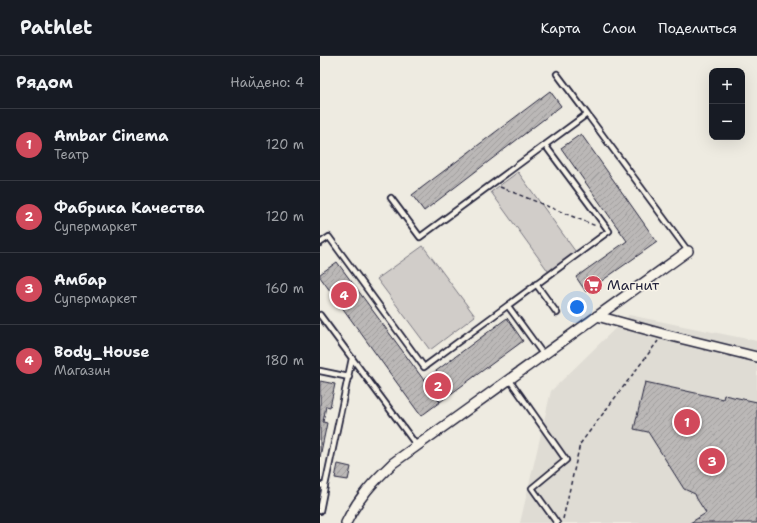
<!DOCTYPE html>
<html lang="ru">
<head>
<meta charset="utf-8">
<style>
  :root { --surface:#171b24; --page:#242831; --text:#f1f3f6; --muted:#9ea1a6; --line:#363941; --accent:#d1495b }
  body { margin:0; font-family:"Shantell Sans",sans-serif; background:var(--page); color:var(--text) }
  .controls { position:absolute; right:12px; top:12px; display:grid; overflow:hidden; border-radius:8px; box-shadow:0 4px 16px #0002 }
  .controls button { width:36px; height:36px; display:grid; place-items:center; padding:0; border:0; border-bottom:1px solid var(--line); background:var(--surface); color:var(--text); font:20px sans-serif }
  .you { position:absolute; left:257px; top:251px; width:14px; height:14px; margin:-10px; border:3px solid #fff; border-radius:50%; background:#1a73e8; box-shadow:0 0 0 6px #1a73e833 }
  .badge { display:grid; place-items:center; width:26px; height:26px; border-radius:50%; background:var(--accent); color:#fff; font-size:13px; font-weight:700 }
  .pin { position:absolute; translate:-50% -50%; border:2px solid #fff; box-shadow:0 1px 4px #0006 }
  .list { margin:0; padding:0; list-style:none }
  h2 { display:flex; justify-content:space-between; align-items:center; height:52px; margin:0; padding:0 16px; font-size:17px }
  h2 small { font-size:13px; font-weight:400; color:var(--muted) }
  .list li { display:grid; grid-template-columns:26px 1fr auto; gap:12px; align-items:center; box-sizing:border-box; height:72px; padding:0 16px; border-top:1px solid var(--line) }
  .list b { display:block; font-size:15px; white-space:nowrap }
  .list p { margin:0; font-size:13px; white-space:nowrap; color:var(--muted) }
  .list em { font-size:13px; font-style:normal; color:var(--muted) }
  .map { position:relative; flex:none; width:437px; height:467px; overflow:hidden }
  header { display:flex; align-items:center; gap:24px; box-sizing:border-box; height:56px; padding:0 20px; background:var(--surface); border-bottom:1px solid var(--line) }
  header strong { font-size:19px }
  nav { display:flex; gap:22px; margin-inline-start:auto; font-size:14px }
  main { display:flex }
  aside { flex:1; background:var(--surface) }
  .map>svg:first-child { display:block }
  .built { fill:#dfdcd4 }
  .green { fill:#d1cdc9; stroke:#7a7882 }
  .building { fill:url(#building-hatch); stroke:#22223b }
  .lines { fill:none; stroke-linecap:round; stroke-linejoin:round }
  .lane-casing { stroke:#22223b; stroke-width:8 }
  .street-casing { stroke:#22223b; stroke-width:12 }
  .path { stroke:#22223b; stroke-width:1.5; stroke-dasharray:4 3; stroke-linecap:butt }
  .lane { stroke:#f7f3e8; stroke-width:4.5 }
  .street { stroke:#f7f3e8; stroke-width:9 }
  .labels { text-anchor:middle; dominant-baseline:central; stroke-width:3; stroke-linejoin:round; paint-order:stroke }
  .poi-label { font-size:14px; fill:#22223b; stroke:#f7f3e8; text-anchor:start }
</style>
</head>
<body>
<header>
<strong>Pathlet</strong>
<nav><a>Карта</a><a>Слои</a><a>Поделиться</a></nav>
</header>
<main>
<aside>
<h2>Рядом<small>Найдено: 4</small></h2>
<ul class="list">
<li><span class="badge">1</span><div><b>Ambar Cinema</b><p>Театр</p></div><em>120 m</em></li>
<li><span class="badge">2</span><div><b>Фабрика Качества</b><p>Супермаркет</p></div><em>120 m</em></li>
<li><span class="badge">3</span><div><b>Амбар</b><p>Супермаркет</p></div><em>160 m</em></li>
<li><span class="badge">4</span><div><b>Body_House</b><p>Магазин</p></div><em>180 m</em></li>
</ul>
</aside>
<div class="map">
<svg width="437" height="467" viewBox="0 0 437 467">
  <defs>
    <pattern id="building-hatch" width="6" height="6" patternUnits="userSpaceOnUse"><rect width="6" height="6" fill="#bbb8b7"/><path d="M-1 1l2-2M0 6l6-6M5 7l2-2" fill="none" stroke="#a09e9e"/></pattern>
  </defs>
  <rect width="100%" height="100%" fill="#eeebe1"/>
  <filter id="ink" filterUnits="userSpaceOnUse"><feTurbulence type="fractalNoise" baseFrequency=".025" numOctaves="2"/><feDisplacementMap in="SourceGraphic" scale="8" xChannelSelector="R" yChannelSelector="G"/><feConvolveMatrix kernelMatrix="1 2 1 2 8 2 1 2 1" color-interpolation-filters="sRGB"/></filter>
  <g filter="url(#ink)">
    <!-- built -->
    <path class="built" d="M309 259 437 285V467H200L231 335Z"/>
    <!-- green -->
    <path class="green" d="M198 116 258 199 231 219 171 136Z
      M103 190 155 260 110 294 57 223Z"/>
    <!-- building -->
    <path class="building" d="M230 35 241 50 104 155 92 139Z
      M261 78 337 186 266 236 256 221 307 185 241 92Z
      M17 206 120 346 101 360 0 221V218Z
      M187 262 203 285 132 337 116 315Z
      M116 315 132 337 120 346 104 323Z
      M0 325 15 328 10 351 6 350 3 366 7 367 0 401Z
      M325 326 403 343 404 339 437 346V467H370L386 457 377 443 375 438 364 433 328 376 314 373Z
      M18 408 31 411 28 424 15 422Z"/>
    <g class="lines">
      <defs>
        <path id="lane" d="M237 18 267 58
          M71 142 100 181 267 58 368 195
          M0 187 9 181 104 311 289 175 225 89
          M216 228 237 257
          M188 250 223 298
          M0 259 97 390
          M0 315 29 321
          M189 323 246 404 212 432 237 467
          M0 429 5 430 0 455
          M5 430 32 302"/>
        <path id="street" d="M277 260 343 278 437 301
          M26 467C38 442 53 426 73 407L368 195"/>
      </defs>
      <!-- lane casing -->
      <use href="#lane" class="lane-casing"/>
      <!-- street casing -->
      <use href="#street" class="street-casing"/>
      <!-- path -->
      <path class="path" d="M180 131 276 170
        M243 463 260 388 338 285"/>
      <!-- lane -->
      <use href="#lane" class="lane"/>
      <!-- street -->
      <use href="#street" class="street"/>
    </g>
  </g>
  <!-- icons -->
  <defs>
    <symbol id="supermarket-disc" viewBox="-11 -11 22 22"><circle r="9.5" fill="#d1495b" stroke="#f7f3e8"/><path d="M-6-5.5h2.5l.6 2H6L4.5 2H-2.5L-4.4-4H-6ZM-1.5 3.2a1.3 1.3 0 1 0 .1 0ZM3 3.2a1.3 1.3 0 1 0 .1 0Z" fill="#fff"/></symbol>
  </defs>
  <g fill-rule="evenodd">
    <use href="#supermarket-disc" x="262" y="218" width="22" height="22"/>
  </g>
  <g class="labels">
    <!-- poi labels -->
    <g class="poi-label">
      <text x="287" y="229">Магнит</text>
    </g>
  </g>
</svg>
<div class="controls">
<button>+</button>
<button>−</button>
</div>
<div class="you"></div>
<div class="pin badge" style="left:367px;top:366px">1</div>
<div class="pin badge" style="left:118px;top:330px">2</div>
<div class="pin badge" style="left:392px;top:405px">3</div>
<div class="pin badge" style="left:24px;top:239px">4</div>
</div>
</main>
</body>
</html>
